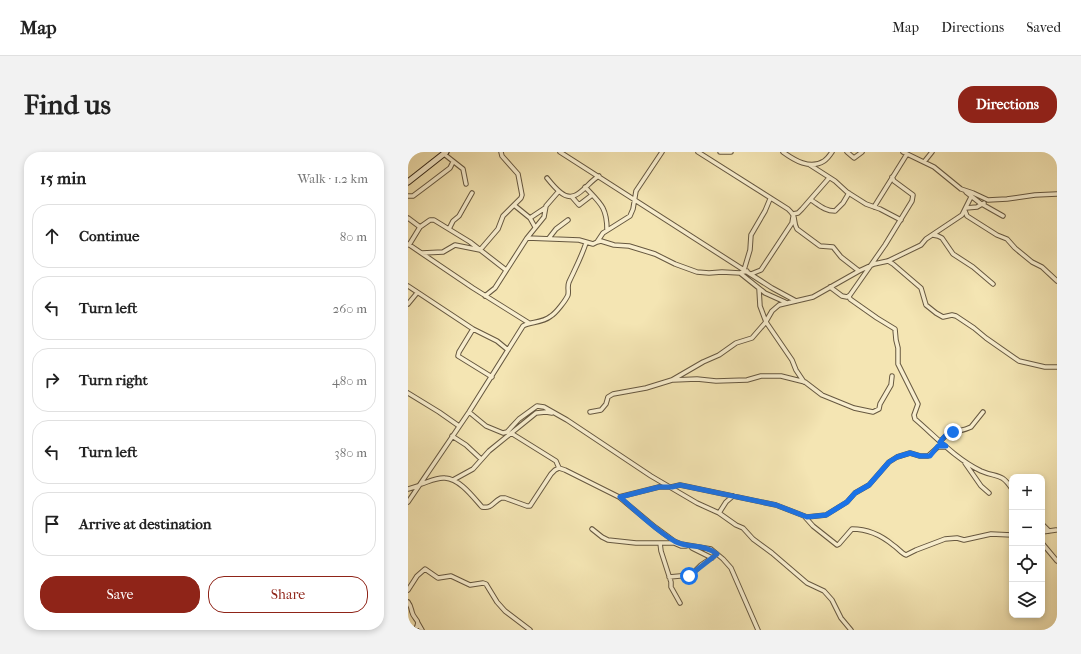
<!DOCTYPE html>
<html lang="en">
<head>
<meta charset="utf-8">
<style>
  :root { --surface:#fff; --page:#f2f2f2; --text:#222; --muted:#767676; --line:#e0e0e0; --accent:#8f2418 }
  body { margin:0; font-family:"IM FELL French Canon",serif; background:var(--page); color:var(--text) }
  .controls { position:absolute; right:12px; bottom:12px; display:grid; overflow:hidden; border-radius:8px; box-shadow:0 2px 6px #0003 }
  .controls button { width:36px; height:36px; display:grid; place-items:center; padding:0; border:0; border-bottom:1px solid var(--line); background:var(--surface); color:var(--text); font:20px sans-serif }
  .stop { position:absolute; width:12px; height:12px; margin:-9px; border:3px solid #1a73e8; border-radius:50%; background:#fff }
  .stop.end { background:#1a73e8; border-color:#fff; box-shadow:0 1px 4px #0008 }
  .list { margin:0; padding:0; list-style:none }
  h2 { display:flex; justify-content:space-between; align-items:center; height:52px; margin:0; padding:0 16px; font-size:17px }
  h2 small { font-size:13px; font-weight:400; color:var(--muted) }
  .list li { display:grid; grid-template-columns:26px 1fr auto; gap:12px; align-items:center; box-sizing:border-box; height:64px; margin:0 8px 8px; padding:0 8px; border:1px solid var(--line); border-radius:16px }
  .list b { display:block; font-size:15px; white-space:nowrap }
  .list em { font-size:13px; font-style:normal; color:var(--muted) }
  .actions { display:flex; gap:8px; padding:12px 16px }
  .actions a { flex:1; padding:9px 0; border:1px solid var(--accent); border-radius:16px; text-align:center; font-size:14px; color:var(--accent) }
  .actions .main { background:var(--accent); color:#fff }
  .icon { flex:none; width:22px; height:22px; fill:none; stroke:currentColor; stroke-width:2; stroke-linecap:round; stroke-linejoin:round }
  .map { position:relative; flex:none; width:649px; height:478px; overflow:hidden; border-radius:16px }
  header { display:flex; align-items:center; gap:24px; box-sizing:border-box; height:56px; padding:0 20px; background:var(--surface); border-bottom:1px solid var(--line) }
  header strong { font-size:19px }
  nav { display:flex; gap:22px; margin-inline-start:auto; font-size:14px }
  .intro { display:flex; align-items:center; justify-content:space-between; box-sizing:border-box; height:96px; padding:0 24px }
  h1 { margin:0; font-size:28px }
  .button { padding:10px 18px; border-radius:16px; background:var(--accent); color:#fff; font-size:14px; font-weight:700 }
  main { display:flex; gap:24px; padding:0 24px }
  aside { flex:1; background:var(--surface); border-radius:16px; box-shadow:0 2px 6px #0003 }
  .map>svg:first-child { display:block }
  .lines { fill:none; stroke-linecap:round; stroke-linejoin:round }
  .street-casing { stroke:#665840; stroke-width:5.5 }
  .secondary-casing { stroke:#36291a; stroke-width:7 }
  .street { stroke:#f8eece; stroke-width:3.5 }
  .secondary { stroke:#f8eece; stroke-width:5 }
  .route { stroke:#1a73e8; stroke-width:5 }
</style>
</head>
<body>
<header>
<strong>Map</strong>
<nav><a>Map</a><a>Directions</a><a>Saved</a></nav>
</header>
<div class="intro"><h1>Find us</h1><a class="button">Directions</a></div>
<main>
<aside>
<h2>15 min<small>Walk · 1.2 km</small></h2>
<ul class="list">
<li><svg class="icon" aria-label="ahead" viewBox="0 0 24 24"><path d="M12 20V5M6 11l6-6 6 6"/></svg><div><b>Continue</b></div><em>80 m</em></li>
<li><svg class="icon" aria-label="left" viewBox="0 0 24 24"><path d="M17 20v-9H6M10 6l-5 5 5 5"/></svg><div><b>Turn left</b></div><em>260 m</em></li>
<li><svg class="icon" aria-label="right" viewBox="0 0 24 24"><path d="M7 20v-9h11M14 6l5 5-5 5"/></svg><div><b>Turn right</b></div><em>480 m</em></li>
<li><svg class="icon" aria-label="left" viewBox="0 0 24 24"><path d="M17 20v-9H6M10 6l-5 5 5 5"/></svg><div><b>Turn left</b></div><em>380 m</em></li>
<li><svg class="icon" aria-label="arrive" viewBox="0 0 24 24"><path d="M6 21V4h12l-3 4 3 4H6"/></svg><div><b>Arrive at destination</b></div></li>
</ul>
<div class="actions"><a class="main">Save</a><a>Share</a></div>
</aside>
<div class="map">
<svg width="649" height="478" viewBox="0 0 649 478">
  <rect width="100%" height="100%" fill="#f4e5b3"/>
  <filter id="stains"><feTurbulence type="fractalNoise" baseFrequency=".005" numOctaves="4"/><feColorMatrix values="0 0 0 0 .2 0 0 0 0 .09 0 0 0 0 .02 0 0 0 .5 -.17"/></filter>
  <radialGradient id="worn" r=".72"><stop offset=".6" stop-color="#630" stop-opacity="0"/><stop offset="1" stop-color="#630" stop-opacity=".3"/></radialGradient>
  <g class="lines">
    <defs>
      <path id="street" d="M152 0 364 136 388 149
        M290 0 380 57C390 66 384 68 389 77L412 94 425 95 433 105 451 119
        M312 0H323
        M375 0C386 8 402 18 416 9 419 7 422 3 424 0
        M439 0 446 6 454 0
        M495 0 526 15 553 37 565 41 580 48 599 47 627 43 649 42
        M36 2 55 17 58 32
        M516 10 524 0
        M402 13 427 29 439 40 458 52 472 57 493 68
        M139 26C143 31 147 36 152 40 168 54 178 31 191 24
        M177 35C192 51 199 55 199 78
        M558 40 572 51 595 64
        M0 44H5L21 32 42 16 45 10
        M164 45 171 53 184 43
        M403 48C411 53 417 59 427 59L435 51 441 41
        M106 53 122 66 127 75
        M466 55 499 2
        M558 56 569 55 576 51
        M557 59 559 64 589 83 599 87 607 96 624 110 634 115 649 129
        M385 62 390 61 394 57 421 26
        M0 66 12 75
        M122 66 137 56
        M41 77 45 69 51 64 64 41
        M525 83 530 84 534 86 545 102 565 115 585 132
        M119 86 136 65 138 54 151 39
        M141 86 148 77 160 68
        M189 90 193 89 206 93 221 94 247 102 267 112 289 120 301 121 314 120 332 121 339 119
        M0 92 65 136 121 171
        M1 93 12 75 22 68H26L62 90 98 118
        M14 101 35 100 47 93 72 98 90 77 95 64 113 46 114 43 110 22 94 4 93 0
        M480 109 485 112 513 136 518 153 528 161 535 165 544 163 548 164 566 176 578 186 611 209 637 215H649
        M336 118 342 98 343 83 357 59 362 47
        M332 121 357 141 377 150
        M343 122 353 118 384 71 385 65
        M0 134 65 177 89 189 100 198
        M422 135 434 144 439 145 442 143 477 93 504 49 505 43 486 29 484 25
        M351 137 352 154 358 170 384 208 388 218 396 230
        M77 144 87 136 119 86 171 88 185 92 189 90 195 81 222 64 225 57 228 39 254 0
        M441 144 442 147 469 166 487 177 488 188 490 196V212L510 252 506 263 507 267C528 285 548 307 573 319 589 326 593 320 604 337
        M0 152 9 141
        M65 177 51 200 50 204 84 225
        M265 228 289 227 308 229 339 228 353 224H373L397 230 414 243 446 256 465 260 471 257 472 252 483 233 484 224
        M0 241 31 260 51 274
        M61 260 78 274 95 281 99 280 111 267 129 254 136 255 159 268 243 324 289 351 311 361 328 373 335 376 345 387 364 401 399 431 416 439 424 448 433 466 443 478
        M182 260 193 258 198 252 200 245 205 242 238 236 264 228 295 210 311 203 328 191 344 186 357 171 364 159 371 153 405 145 451 119 466 112 480 109 513 93 518 87 554 63 563 45
        M103 281 148 309 151 316
        M44 284 58 293 73 307
        M532 290C541 277 551 281 563 275L575 260
        M557 311 573 334 581 341
        M45 328 65 317 81 299 128 261 138 260 144 261
        M13 332C20 330 29 325 37 326 52 327 65 345 74 355 84 357 85 350 93 346H97L119 354H122L143 322 147 318 151 316 157 318 211 345 251 335H262
        M263 335 272 333 277 334 368 353 399 365 418 363 439 350 447 341 461 333 481 310 489 305 502 301 512 304H520L530 295H538
        M0 337 10 334
        M211 345 247 375 266 389 273 392 303 397 315 407 323 416 350 478
        M0 350 61 260 115 174C122 169 133 172 143 164 148 161 158 148 160 143 161 138 159 135 161 130 167 117 173 106 178 91
        M311 361 318 350 325 344
        M397 365 405 374 429 393 431 392 444 377C460 377 473 383 485 393 490 396 493 401 498 403L508 398 537 387 549 386 556 388 583 382 604 383
        M634 372 641 379
        M184 377 194 385 200 388 228 391H266L273 394H278
        M634 380 648 378
        M252 391 253 399 263 430V435L272 451
        M634 391 649 409
        M284 396 304 406
        M261 425 283 423 293 413 305 405
        M0 438 9 424 17 417 30 426 43 424 62 433 75 431 78 432 89 450 97 459 122 478
        M0 450C3 454 3 456 4 460 6 469 14 467 7 478
        M10 471 14 478"/>
      <path id="secondary" d="M0 30 38 0"/>
    </defs>
    <!-- street casing -->
    <use href="#street" class="street-casing"/>
    <!-- secondary casing -->
    <use href="#secondary" class="secondary-casing"/>
    <!-- street -->
    <use href="#street" class="street"/>
    <!-- secondary -->
    <use href="#secondary" class="secondary"/>
  </g>
  <g class="lines">
    <!-- route -->
    <path class="route" d="M281 424 309 402C297 392 280 396 268 390 248 379 229 360 212 345L251 335H264L272 333 368 353 399 365 418 363 439 350 447 341 461 333 481 310 489 305 502 301 512 304H522L530 294H538L532 290 537 284 545 280"/>
  </g>
  <rect width="100%" height="100%" filter="url(#stains)"/>
  <rect width="100%" height="100%" fill="url(#worn)"/>
</svg>
<div class="controls">
<button>+</button>
<button>−</button>
<button><svg class="icon" aria-label="locate" viewBox="0 0 24 24"><circle cx="12" cy="12" r="6"/><path d="M12 2v4M12 18v4M2 12h4M18 12h4"/></svg></button>
<button><svg class="icon" aria-label="layers" viewBox="0 0 24 24"><path d="M12 4l9 5-9 5-9-5zM3 14l9 5 9-5"/></svg></button>
</div>
<div class="stop" style="left:281px;top:424px"></div>
<div class="stop end" style="left:545px;top:280px"></div>
</div>
</main>
</body>
</html>
